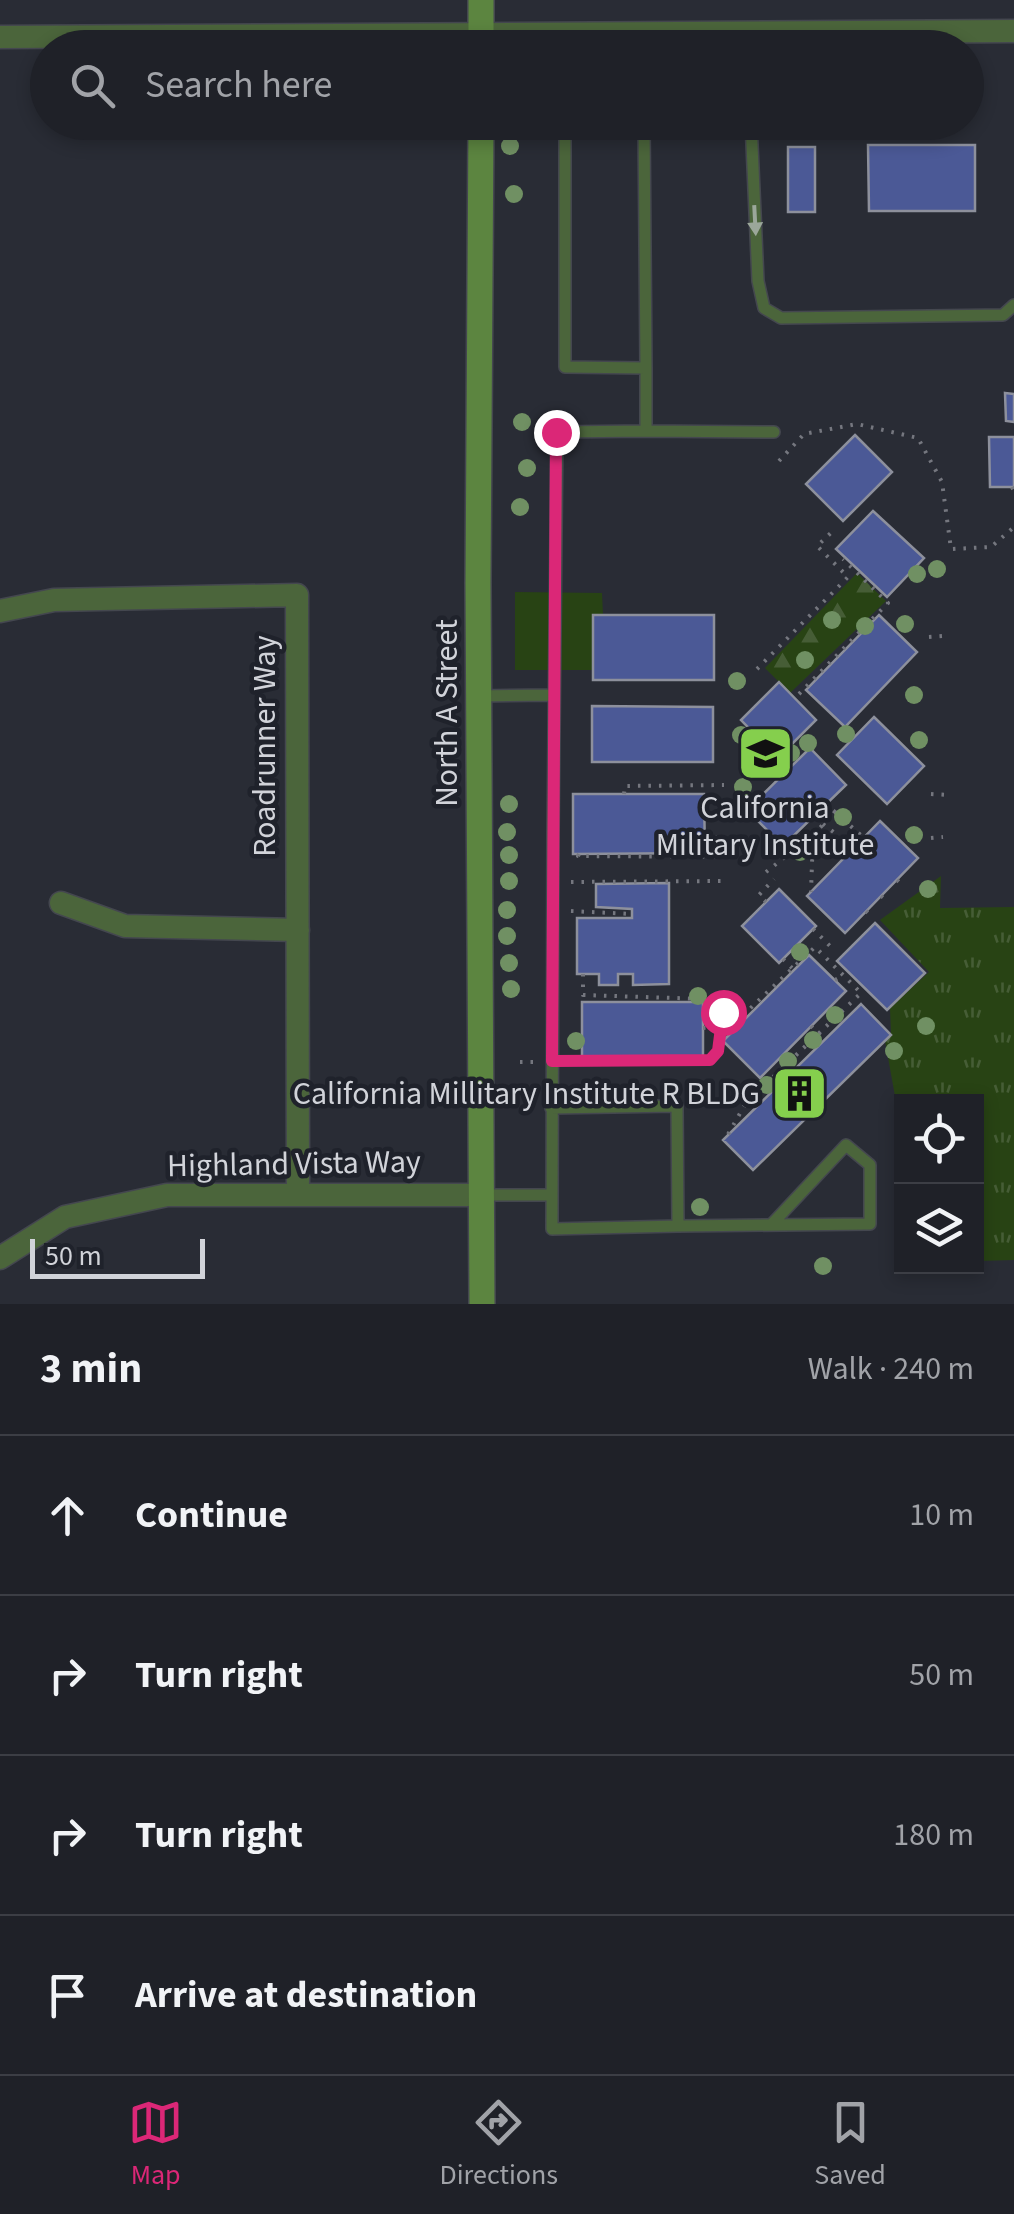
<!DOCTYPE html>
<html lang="en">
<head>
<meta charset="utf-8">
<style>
  :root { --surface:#1f2128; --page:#2c2e34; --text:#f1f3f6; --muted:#a1a3a8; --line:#3c3e45; --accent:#db2777 }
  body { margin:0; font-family:"Source Sans 3",sans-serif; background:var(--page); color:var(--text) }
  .controls { position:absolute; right:30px; bottom:30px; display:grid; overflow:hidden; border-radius:0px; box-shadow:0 5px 15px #0003 }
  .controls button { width:90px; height:90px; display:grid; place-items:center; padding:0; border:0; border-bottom:2px solid var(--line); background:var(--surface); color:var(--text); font:50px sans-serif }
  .scale { position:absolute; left:30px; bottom:25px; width:175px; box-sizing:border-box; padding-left:10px; border:5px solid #d1d3d9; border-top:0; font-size:28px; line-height:35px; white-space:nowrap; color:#d1d3d9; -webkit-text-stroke:8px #1f222b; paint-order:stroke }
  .stop { position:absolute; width:30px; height:30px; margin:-22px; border:8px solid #db2777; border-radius:50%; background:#fff }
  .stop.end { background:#db2777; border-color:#fff; box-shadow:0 2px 10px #0008 }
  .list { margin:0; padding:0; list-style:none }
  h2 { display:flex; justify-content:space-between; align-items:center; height:130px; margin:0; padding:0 40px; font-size:42px }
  h2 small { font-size:32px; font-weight:400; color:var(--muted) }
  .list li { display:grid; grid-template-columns:65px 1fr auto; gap:30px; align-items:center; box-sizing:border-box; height:160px; padding:0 40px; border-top:2px solid var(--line) }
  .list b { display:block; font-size:38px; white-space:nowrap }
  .list em { font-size:32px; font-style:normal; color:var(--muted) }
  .icon { flex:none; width:55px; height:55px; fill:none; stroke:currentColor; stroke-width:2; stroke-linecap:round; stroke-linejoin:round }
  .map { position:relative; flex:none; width:1014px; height:1304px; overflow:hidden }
  .search { position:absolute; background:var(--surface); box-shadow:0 5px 15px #0003; left:30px; right:30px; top:30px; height:110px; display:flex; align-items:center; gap:25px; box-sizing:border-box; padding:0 35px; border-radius:55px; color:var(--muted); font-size:38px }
  .sheet { height:770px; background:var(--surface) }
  nav { display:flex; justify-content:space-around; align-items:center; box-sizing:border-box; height:140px; border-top:2px solid var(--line); background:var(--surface); font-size:28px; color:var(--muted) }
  nav a { display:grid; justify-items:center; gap:5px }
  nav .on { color:var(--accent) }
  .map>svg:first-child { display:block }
  .green { fill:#284314 }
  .forest { fill:url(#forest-firs) }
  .park { fill:url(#park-tufts) }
  .building { fill:#4b5996; stroke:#8d909c; stroke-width:2.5 }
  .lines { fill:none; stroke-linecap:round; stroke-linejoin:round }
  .service-casing { stroke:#44474f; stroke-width:14 }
  .minor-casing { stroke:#44474f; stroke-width:25 }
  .secondary-casing { stroke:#44474f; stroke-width:28 }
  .path { stroke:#75777f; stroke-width:4; stroke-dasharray:2.5 8; stroke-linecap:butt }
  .service { stroke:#4b653b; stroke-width:11 }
  .minor { stroke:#4b653b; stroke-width:22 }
  .secondary { stroke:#5c8540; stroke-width:25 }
  .tree { fill:#709063 }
  .oneway { fill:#9ba79a }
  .route { stroke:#db2777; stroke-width:12 }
  .labels { text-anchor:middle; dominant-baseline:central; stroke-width:9; stroke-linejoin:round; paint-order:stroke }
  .street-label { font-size:32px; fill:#d1d3d9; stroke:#1f222b }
  .poi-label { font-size:32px; fill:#d1d3d9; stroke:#1f222b }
</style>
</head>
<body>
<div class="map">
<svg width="1014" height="1304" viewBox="0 0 1014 1304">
  <defs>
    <pattern id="forest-firs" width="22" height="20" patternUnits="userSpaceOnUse" patternTransform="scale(2.5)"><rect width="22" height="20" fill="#284314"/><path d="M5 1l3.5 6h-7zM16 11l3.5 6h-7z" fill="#465d36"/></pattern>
    <pattern id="park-tufts" width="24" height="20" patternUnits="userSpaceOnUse" patternTransform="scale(2.5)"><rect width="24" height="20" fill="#284314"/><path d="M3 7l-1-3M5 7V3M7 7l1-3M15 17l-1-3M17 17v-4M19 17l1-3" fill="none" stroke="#465d36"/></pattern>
  </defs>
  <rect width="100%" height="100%" fill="#292c35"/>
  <!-- green -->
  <path class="green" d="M515 592 602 593 603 615 593 616V670H515Z"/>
  <!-- forest -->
  <path class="forest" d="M857 573 886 601 790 693 765 668Z"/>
  <!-- park -->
  <path class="park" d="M941 876 940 908 1014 907V1260L977 1261 976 1102H902L901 1129 885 1041 891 1034 890 1008 929 972 880 920Z"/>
  <!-- building -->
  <path class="building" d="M868 145H975V211H869Z
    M788 147H815V212H788Z
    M1005 393 1014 394V422L1006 421Z
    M855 435 892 472 843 521 806 484Z
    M989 437H1014V487H990Z
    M873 511 924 558 887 597 836 549Z
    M593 615H714V680H593Z
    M879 615 917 652 845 727 806 690Z
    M779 682 816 720 778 758 741 720Z
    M592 706 713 707V762H592Z
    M874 717 924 766 887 804 837 755Z
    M810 748 846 785 783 846 747 810Z
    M573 794H704L705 853 573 854Z
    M880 821 918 858 845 933 807 896Z
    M669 883V984L633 985V974H618V985H599V974H577V918H632V909L596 907V884Z
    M779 889 816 926 779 963 742 926Z
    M875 923 925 973 887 1010 837 961Z
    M809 955 846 991 760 1078 723 1041Z
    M582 1002H703V1057H582Z
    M861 1004 891 1035 753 1170 723 1140Z"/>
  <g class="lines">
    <defs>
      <path id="service" d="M565 122V367L646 368 644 122
        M751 122 758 281 764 308 781 318 1003 315 1014 305
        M646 431 774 432
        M479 696 553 695
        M551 1108 677 1106 678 1226 552 1229C552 963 553 698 557 432L646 431V368
        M482 1195H552
        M678 1226 870 1224V1165L846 1145 771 1225"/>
      <path id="minor" d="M0 37 1014 31
        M0 611 54 600 297 595 298 1195
        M61 903 125 926 298 930
        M0 1258 65 1217 167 1195H482"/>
      <path id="secondary" d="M481 0V48
        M481 122 478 583 482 1304"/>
    </defs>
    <!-- service casing -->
    <use href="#service" class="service-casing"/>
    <!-- minor casing -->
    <use href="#minor" class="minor-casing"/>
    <!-- secondary casing -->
    <use href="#secondary" class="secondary-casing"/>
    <!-- path -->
    <path class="path" d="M779 461 804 434 857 424 918 438 942 482 951 549 991 547 1014 527
      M1012 487 1014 491
      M929 637 943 636
      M757 669 848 577 817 546 835 529
      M799 694 888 603 843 559
      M624 794 625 786 724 785
      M931 794 949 795
      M704 800 725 801
      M835 812 864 838
      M823 824 854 848
      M813 835 835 812 826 805
      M704 837 726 838
      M931 838 943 837
      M704 847H726
      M579 854 578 856 726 857
      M766 872 813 835 811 892
      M897 880 901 884
      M571 882 726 881
      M881 896 885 899
      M766 902 759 895 774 879
      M571 911 632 914
      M866 911 869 914
      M813 929 832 948
      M783 959 792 968
      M835 980 844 975
      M811 1026 824 1040
      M703 1028 721 1027
      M720 1037 815 947 861 993 746 1103 727 1136
      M567 1061 710 1060 718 1051 723 1012 704 999 583 995V974
      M520 1062H538"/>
    <!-- service -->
    <use href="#service" class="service"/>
    <!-- minor -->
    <use href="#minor" class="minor"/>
    <!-- secondary -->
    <use href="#secondary" class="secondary"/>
  </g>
  <!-- trees -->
  <g class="tree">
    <circle cx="510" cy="146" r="9"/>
    <circle cx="514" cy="194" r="9"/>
    <circle cx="522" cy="422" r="9"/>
    <circle cx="527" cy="468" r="9"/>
    <circle cx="520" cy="507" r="9"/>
    <circle cx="937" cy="569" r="9"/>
    <circle cx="917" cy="574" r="9"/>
    <circle cx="832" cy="620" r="9"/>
    <circle cx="905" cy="624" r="9"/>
    <circle cx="865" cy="626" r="9"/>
    <circle cx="805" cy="660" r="9"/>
    <circle cx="737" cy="681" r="9"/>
    <circle cx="914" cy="695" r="9"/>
    <circle cx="846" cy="734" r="9"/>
    <circle cx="741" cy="735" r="9"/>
    <circle cx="919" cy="740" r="9"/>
    <circle cx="808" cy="743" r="9"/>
    <circle cx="791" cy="753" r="9"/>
    <circle cx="743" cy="787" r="9"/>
    <circle cx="509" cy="804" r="9"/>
    <circle cx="843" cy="817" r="9"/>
    <circle cx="507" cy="832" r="9"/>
    <circle cx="914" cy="835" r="9"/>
    <circle cx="800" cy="852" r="9"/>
    <circle cx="509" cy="855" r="9"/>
    <circle cx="509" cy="881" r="9"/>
    <circle cx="928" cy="889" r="9"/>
    <circle cx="507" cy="910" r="9"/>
    <circle cx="507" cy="936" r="9"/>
    <circle cx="800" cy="952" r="9"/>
    <circle cx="509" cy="963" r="9"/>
    <circle cx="511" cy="989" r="9"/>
    <circle cx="698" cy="996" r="9"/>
    <circle cx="835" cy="1015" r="9"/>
    <circle cx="926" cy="1026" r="9"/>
    <circle cx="813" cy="1040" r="9"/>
    <circle cx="576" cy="1041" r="9"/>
    <circle cx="894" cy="1051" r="9"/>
    <circle cx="788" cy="1061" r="9"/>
    <circle cx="767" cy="1085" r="9"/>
    <circle cx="700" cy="1207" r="9"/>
    <circle cx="823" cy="1266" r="9"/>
  </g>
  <!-- one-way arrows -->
  <defs><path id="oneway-solid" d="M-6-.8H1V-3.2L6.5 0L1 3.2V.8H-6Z" transform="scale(2.5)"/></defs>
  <use class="oneway" href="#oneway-solid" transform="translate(755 220) rotate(87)"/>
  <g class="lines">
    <!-- route -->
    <path class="route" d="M556 432 552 1061 710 1060 718 1051 723 1012"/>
  </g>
  <!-- icons -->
  <defs>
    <symbol id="school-square" viewBox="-11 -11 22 22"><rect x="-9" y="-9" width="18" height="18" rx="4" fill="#85cf4d" stroke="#1f222b"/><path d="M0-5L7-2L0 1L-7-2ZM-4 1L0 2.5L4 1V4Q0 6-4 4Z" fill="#111"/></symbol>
    <symbol id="building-square" viewBox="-11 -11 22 22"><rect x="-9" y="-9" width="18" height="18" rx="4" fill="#85cf4d" stroke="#1f222b"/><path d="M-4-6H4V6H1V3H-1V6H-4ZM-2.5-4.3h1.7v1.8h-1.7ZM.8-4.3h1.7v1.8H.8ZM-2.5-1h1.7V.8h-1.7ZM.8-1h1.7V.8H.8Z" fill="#111"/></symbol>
  </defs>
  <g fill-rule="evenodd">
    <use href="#school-square" x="734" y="722" width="63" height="63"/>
    <use href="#building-square" x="768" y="1062" width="63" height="63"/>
  </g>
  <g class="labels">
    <!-- street labels -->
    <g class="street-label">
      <text transform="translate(447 713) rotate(-90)">North A Street</text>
      <text transform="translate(265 746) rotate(-90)">Roadrunner Way</text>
      <text transform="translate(294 1164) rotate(-1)">Highland Vista Way</text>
    </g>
    <!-- poi labels -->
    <g class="poi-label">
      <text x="765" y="808">California<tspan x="765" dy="37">Military Institute</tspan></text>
      <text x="760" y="1094" text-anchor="end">California Millitary Institute R BLDG</text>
    </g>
  </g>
</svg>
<div class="controls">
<button><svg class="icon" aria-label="locate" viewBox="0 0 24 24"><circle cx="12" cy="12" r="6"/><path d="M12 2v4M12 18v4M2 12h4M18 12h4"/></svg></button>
<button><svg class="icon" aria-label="layers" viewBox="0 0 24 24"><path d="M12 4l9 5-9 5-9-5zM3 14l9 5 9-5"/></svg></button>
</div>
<div class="scale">50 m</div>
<div class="stop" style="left:723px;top:1012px"></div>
<div class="stop end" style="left:556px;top:432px"></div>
<div class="search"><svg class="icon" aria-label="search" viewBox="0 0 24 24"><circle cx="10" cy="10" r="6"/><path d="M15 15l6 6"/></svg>Search here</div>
</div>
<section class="sheet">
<h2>3 min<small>Walk · 240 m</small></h2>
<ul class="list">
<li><svg class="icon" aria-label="ahead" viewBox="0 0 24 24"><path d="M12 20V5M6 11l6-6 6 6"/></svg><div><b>Continue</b></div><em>10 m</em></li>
<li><svg class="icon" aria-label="right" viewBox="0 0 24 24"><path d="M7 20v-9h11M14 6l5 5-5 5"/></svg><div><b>Turn right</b></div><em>50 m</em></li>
<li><svg class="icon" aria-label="right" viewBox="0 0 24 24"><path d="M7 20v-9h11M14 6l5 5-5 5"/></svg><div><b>Turn right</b></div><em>180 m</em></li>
<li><svg class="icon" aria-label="arrive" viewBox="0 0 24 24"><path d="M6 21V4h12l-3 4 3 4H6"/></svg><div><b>Arrive at destination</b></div></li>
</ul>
</section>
<nav>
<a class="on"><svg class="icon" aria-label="map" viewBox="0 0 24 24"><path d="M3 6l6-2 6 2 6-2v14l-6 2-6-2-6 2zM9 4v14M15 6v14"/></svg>Map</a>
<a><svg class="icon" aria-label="directions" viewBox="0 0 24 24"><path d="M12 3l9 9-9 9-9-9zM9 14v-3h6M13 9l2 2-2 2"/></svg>Directions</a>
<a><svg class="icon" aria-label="saved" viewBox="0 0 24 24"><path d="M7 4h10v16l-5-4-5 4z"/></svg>Saved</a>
</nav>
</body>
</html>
